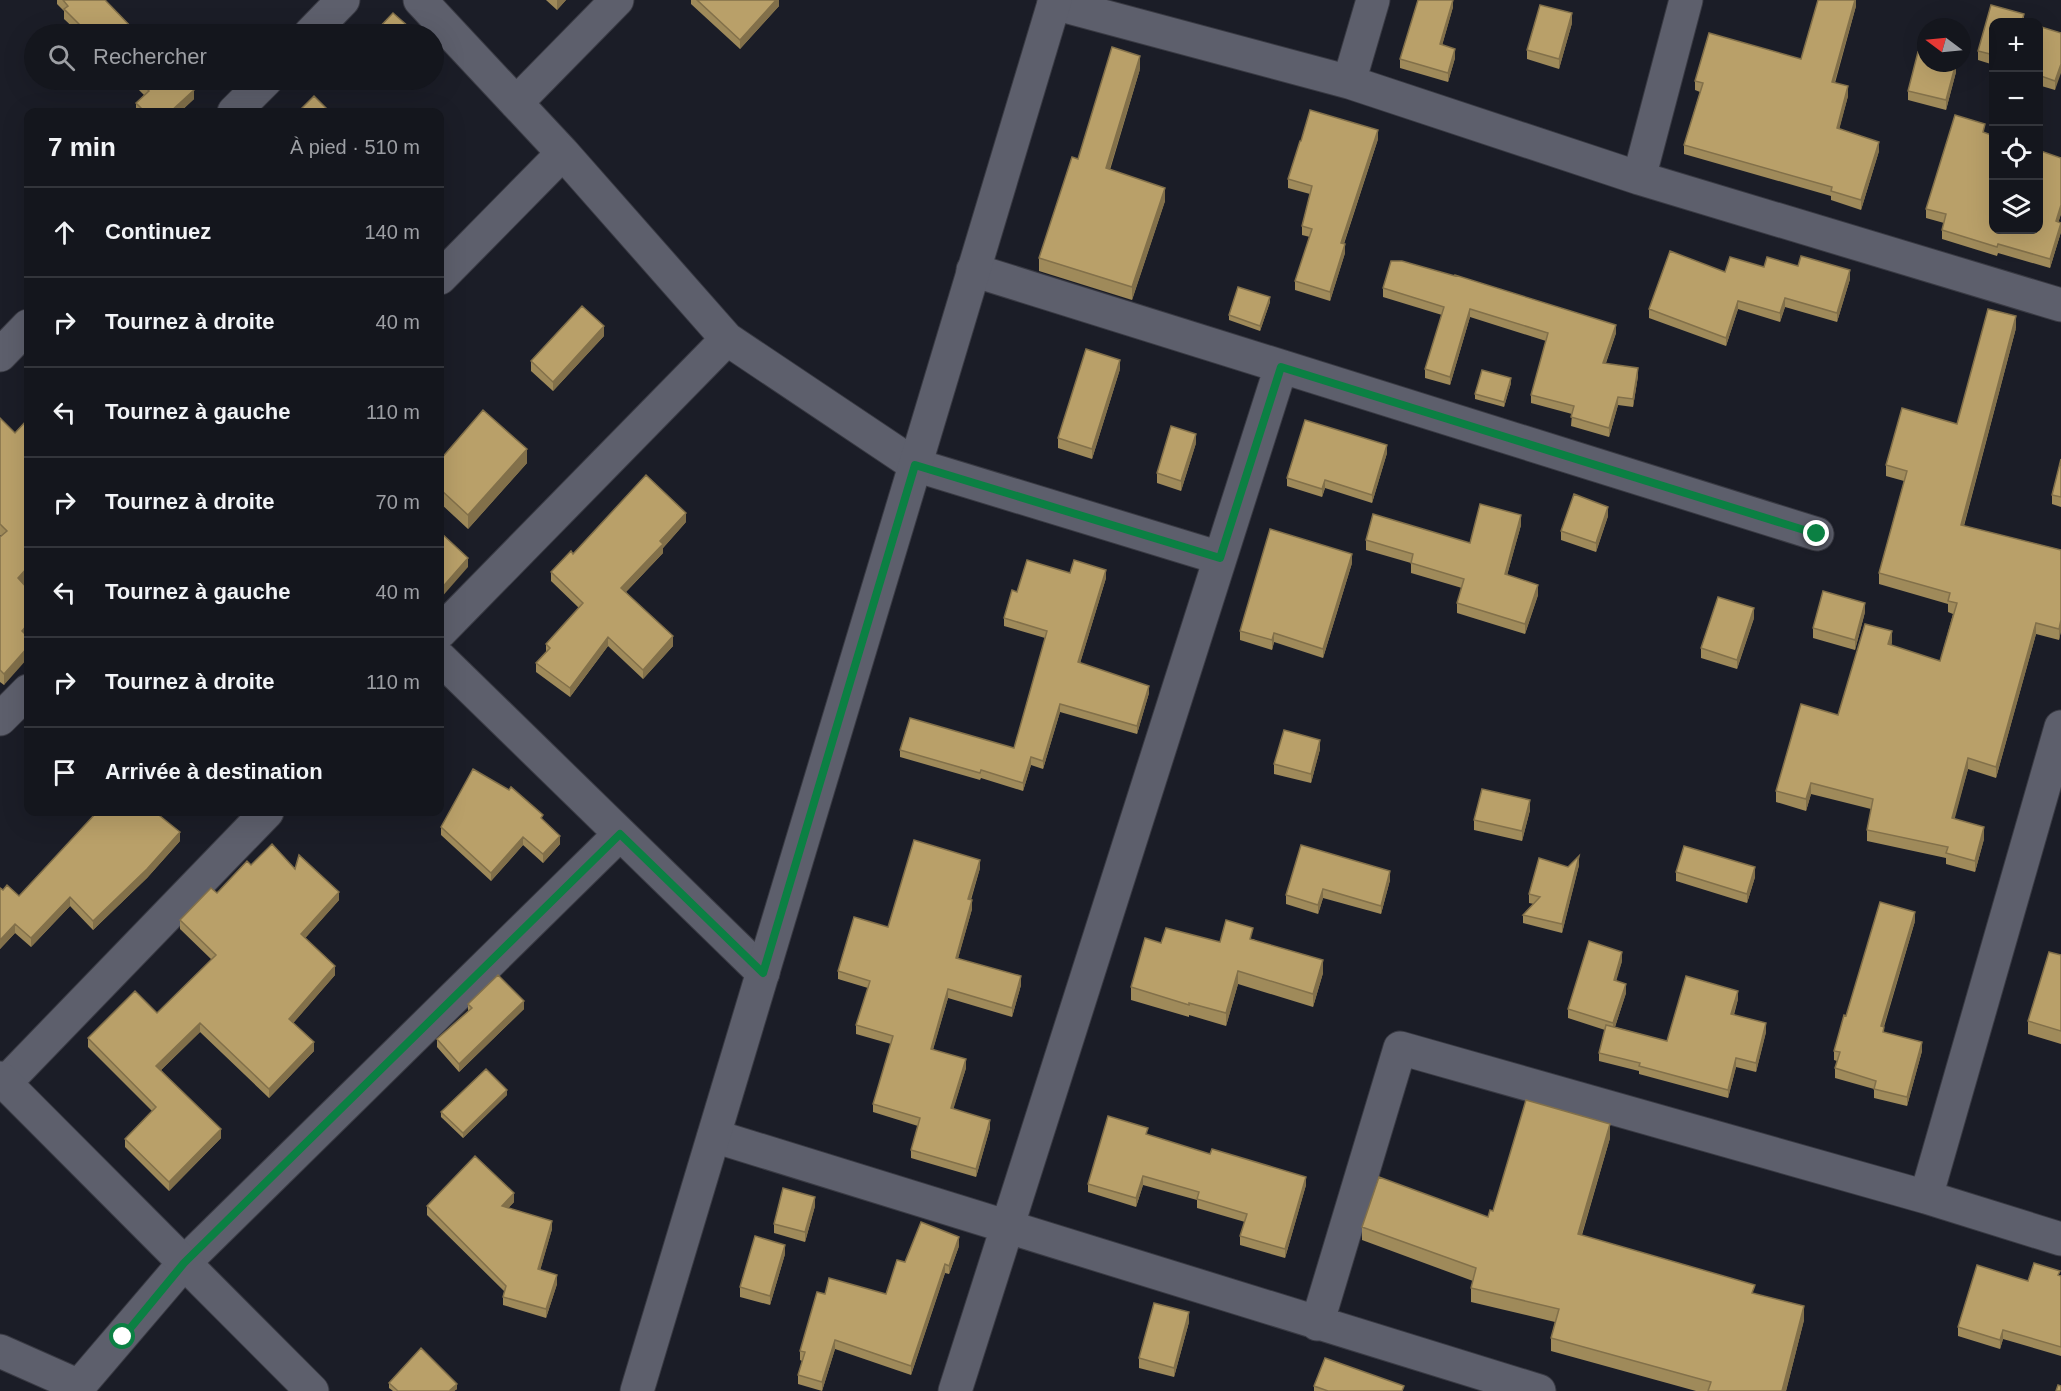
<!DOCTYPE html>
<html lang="fr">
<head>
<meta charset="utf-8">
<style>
  :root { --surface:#14161d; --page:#21232a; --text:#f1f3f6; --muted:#9d9fa4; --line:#33353b }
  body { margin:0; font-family:Helvetica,sans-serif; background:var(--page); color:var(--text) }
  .controls { position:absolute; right:18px; top:18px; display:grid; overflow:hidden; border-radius:12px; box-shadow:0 6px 24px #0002 }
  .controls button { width:54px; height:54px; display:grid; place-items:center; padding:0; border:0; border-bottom:2px solid var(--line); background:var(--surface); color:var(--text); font:30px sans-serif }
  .compass { position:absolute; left:1917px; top:18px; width:54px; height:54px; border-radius:50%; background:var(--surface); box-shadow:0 6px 24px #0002; rotate:286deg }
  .stop { position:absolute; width:18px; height:18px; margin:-14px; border:4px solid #0b8043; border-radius:50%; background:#fff }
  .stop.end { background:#0b8043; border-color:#fff; box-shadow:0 2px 6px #0008 }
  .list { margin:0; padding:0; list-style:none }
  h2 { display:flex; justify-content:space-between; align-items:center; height:78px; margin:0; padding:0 24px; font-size:26px }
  h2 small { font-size:20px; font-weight:400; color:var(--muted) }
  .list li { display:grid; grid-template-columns:39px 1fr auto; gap:18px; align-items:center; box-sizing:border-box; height:90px; padding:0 24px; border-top:2px solid var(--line) }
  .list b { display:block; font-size:22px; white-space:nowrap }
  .list em { font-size:20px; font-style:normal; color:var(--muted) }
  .icon { flex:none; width:33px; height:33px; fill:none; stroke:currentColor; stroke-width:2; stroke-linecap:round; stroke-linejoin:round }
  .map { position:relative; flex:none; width:2061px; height:1391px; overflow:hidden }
  .search { position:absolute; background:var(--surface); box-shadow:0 6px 24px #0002; left:24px; top:24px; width:420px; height:66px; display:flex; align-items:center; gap:15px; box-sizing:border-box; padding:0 21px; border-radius:33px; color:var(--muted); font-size:22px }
  .panel { position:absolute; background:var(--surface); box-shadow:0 6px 24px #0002; left:24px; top:108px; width:420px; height:708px; border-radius:12px }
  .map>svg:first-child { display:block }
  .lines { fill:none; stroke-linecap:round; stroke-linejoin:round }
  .street-casing { stroke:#393a43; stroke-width:35 }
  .secondary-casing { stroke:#393a43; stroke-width:35 }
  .street { stroke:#5d5f6c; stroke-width:33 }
  .secondary { stroke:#5d5f6c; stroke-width:33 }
  .wall { fill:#9f8a5a }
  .shaded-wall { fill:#82704a }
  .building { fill:#b9a069; stroke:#82704a; stroke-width:1.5 }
  .route { stroke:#0b8043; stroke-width:8 }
</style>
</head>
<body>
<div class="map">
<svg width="2061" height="1391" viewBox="0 0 2061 1391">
  <rect width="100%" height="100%" fill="#1b1d27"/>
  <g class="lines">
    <defs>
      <path id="street" d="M420 0 563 153 727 339 915 465 1220 558
        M1054 3 1349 82 1639 178 2061 305
        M310 34 343 0
        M1349 82 1373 0
        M516 103 617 0
        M234 112 266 80
        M1639 178 1686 0
        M973 270 1817 534
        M440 278 563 153
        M0 355 28 326
        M440 632 727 339
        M440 658 763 973
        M0 719 28 691
        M5 1083 267 812
        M714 1136 1539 1391
        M1926 1197 2061 727
        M1317 1324 1400 1048 1926 1197 2061 1239
        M0 1351 79 1386
        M77 1391 79 1386 184 1263 620 834
        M955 1391 1281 367"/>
      <path id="secondary" d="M0 1078 312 1391
        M637 1391 1055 0"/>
    </defs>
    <!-- street casing -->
    <use href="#street" class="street-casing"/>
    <!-- secondary casing -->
    <use href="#secondary" class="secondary-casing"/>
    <!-- street -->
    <use href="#street" class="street"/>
    <!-- secondary -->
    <use href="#secondary" class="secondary"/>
  </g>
  <!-- wall -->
  <path class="wall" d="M57 0H105L138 34H80L64 19V11L57 4Z
    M546 0H566L557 10Z
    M691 0H779V6L740 49 691 4Z
    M1453 0V7L1442 45 1455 58 1448 82 1400 68V59Z
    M1856 0V6L1835 83 1848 96 1839 129 1879 151 1861 210 1831 200V196L1684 154V145L1700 92 1695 90V81L1801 59Z
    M1991 5 2024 14V21L2028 22H1994V65L1978 60V51Z
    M1572 23 1559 69 1527 59V50Z
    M2038 26 2061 33 2055 90 2038 85Z
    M1140 69 1110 170 1165 201 1132 300 1039 271V258L1078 159Z
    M1956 72 1946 110 1908 100V91Z
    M129 80H184L194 99 180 112H136V103L144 95Z
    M1985 133 2061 158V214L2058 222 2061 232 2050 268 1998 253 1997 256 1942 239V230L1944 223 1926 218V209Z
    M1378 139 1344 244 1345 253 1330 301 1295 290V281L1310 237 1302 235V226L1310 194 1288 188V179Z
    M1798 266 1850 279 1837 322 1785 307 1780 322 1738 309 1726 346 1649 318V309L1725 272 1764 267Z
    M1383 288 1616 333 1606 363 1638 376 1633 407 1618 405 1609 437 1571 426 1572 414 1531 403V395L1546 341 1470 317 1450 385 1425 378V369L1442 315 1383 297Z
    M1270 302 1260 331 1229 320V315Z
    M2016 328 1964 526 2061 550V631L2059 640 2036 634 1996 778 1968 769 1954 819 1984 839 1975 872 1946 864V858L1867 841V830L1871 809 1811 794 1806 811 1776 802V791L1838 715 1892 643 1891 645 1940 661 1953 614 1948 612V604L1879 584V573L1904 481 1886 476V465L1957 424Z
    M604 336 553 391 531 371V361Z
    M1120 369 1092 459 1058 448V438Z
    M1511 383 1504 407 1475 399V394Z
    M0 418 15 433 28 419V579L23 584 28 589V635L4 685 0 682V537L1 536 0 535Z
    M1196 443 1181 491 1157 483V473Z
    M1387 453 1372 503 1325 488 1322 497 1287 486V478Z
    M2061 459V507L2052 504V495Z
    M440 460 527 463 468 529 440 503Z
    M1608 516 1596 552 1561 540V531Z
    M686 522 663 548V553L626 592 673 646 643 679 608 646 570 697 536 672V663L546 653V644L579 608 551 581V572L573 554Z
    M1521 525 1507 575 1538 595 1525 634 1457 613V603L1462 588 1411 573V563L1366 550V540L1470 543Z
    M1352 563 1323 658 1274 642 1272 650 1240 640V631Z
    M1070 573 1106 578 1080 663 1149 693 1137 734 1060 712 1043 769 1031 765 1023 791 981 778 980 780 900 757V750L1014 748 1045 638 1004 626V618L1017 592Z
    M1865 612 1855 650 1813 638V628Z
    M1754 618 1737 669 1701 658V648Z
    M1320 749 1311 783 1274 774V764Z
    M1530 810 1522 841 1474 830V820Z
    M543 820 560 844 543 863 523 845 491 881 441 835V827Z
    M180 841 147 878 93 930 70 906 31 947 15 933 0 949V888L19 896Z
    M1301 845 1390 880 1381 914 1323 898 1318 914 1286 904V895Z
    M251 865 295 869 339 900 305 938 335 975 293 1023 314 1051 269 1098 200 1032 161 1070 221 1138 169 1191 125 1147V1139L152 1111 88 1047V1038L157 1013 212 960 180 929V920L217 893Z
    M1579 865 1562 933 1523 923V915L1534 904 1529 903V894L1568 867Z
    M980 868 971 900 972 909 958 958 1021 985 1012 1017 948 998 933 1049 966 1068 953 1109 990 1128 976 1177 911 1158V1150L918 1126 873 1112V1104L891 1044 856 1034V1025L868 988 838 979V971L888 927Z
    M1676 872 1755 877 1747 903 1676 881Z
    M1915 921 1884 1027V1032L1922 1051 1907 1106 1874 1098V1089L1835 1078V1068L1837 1061 1834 1060V1051L1846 1016Z
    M1253 939 1323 973 1313 1007 1238 984 1226 1026 1189 1015V1017L1131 1000V987L1161 943 1220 942Z
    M2061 955V1044L2028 1034V1021Z
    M1622 961 1616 980 1626 993 1615 1027 1667 1041 1738 999 1734 1015 1766 1032 1756 1072 1736 1067 1728 1098 1639 1074V1071L1599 1061V1053L1605 1030 1568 1018V1009Z
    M468 1004 524 1009 459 1072 437 1047V1039L468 1011Z
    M507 1095 463 1138 441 1117V1112Z
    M1148 1135 1306 1185 1285 1258 1240 1245V1236L1245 1222 1197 1208V1200L1143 1185 1136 1207 1088 1192V1184Z
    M1610 1138 1582 1235 1755 1294 1804 1320 1786 1391H1696L1551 1351V1338L1555 1322 1471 1302V1288L1473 1281 1362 1240V1227L1488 1217 1493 1211Z
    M514 1202 508 1208 552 1229 540 1270 557 1284 546 1318 503 1305V1297L505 1292 427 1215V1206Z
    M815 1206 805 1242 774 1233V1224Z
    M959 1246 949 1274 945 1273 911 1375 835 1349 822 1391 798 1384V1375L802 1361 800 1360V1351L825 1294H886Z
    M785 1254 770 1305 740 1297V1287Z
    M2060 1276H2061V1356L2003 1339 2000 1349 1958 1336V1327L2028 1281Z
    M1189 1322 1174 1377 1139 1368V1358Z
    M389 1383 457 1389 454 1391H393L389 1388Z
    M1314 1386 1404 1391H1314Z"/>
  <!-- shaded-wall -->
  <path class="shaded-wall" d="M557 0H566L557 10Z
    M776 0H779V6L740 49V40Z
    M1453 0V7L1440 53V44Z
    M1855 0H1856V6L1832 91V82Z
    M1572 13V23L1559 69V59Z
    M1455 49V58L1448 82V73Z
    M1140 56V69L1106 181V168Z
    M1956 63V72L1946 110V100Z
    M2061 64V73L2055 90V81Z
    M1848 86V96L1837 138V128Z
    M194 90V99L180 112H170Z
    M1378 130V139L1341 252V243Z
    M1879 142V151L1861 210V200Z
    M1165 188V201L1132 300V287Z
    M2061 205V214L2056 231V221Z
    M2061 223V232L2050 268V259Z
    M1345 244V253L1330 301V292Z
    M1850 270V279L1837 322V313Z
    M1270 297V302L1260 331V326Z
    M1785 298V307L1780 322V313Z
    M1738 301V309L1726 346V338Z
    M1470 309V317L1450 385V377Z
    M2016 316V328L1961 536V525Z
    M1616 325V333L1603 371V363Z
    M604 326V336L553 391V382Z
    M1120 360V369L1092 459V449Z
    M1638 368V376L1633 407V399Z
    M1511 378V383L1504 407V402Z
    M1618 397V405L1609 437V428Z
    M1196 434V443L1181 491V481Z
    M1387 445V453L1372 503V495Z
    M527 449V463L468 529V515Z
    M1325 480V488L1322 497V489Z
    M1608 507V516L1596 552V543Z
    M686 513V522L663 548V553L621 597V588L660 541Z
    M1521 515V525L1505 583V574Z
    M1352 554V563L1323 658V649Z
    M468 558V567L440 599V590Z
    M28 567V579L18 590V578Z
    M1106 570V578L1078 670V662Z
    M1538 585V595L1525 634V624Z
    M1865 603V612L1855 650V640Z
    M1754 608V618L1737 669V660Z
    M2061 620V631L2059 640V629Z
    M2036 623V634L1996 778V767Z
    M28 624V635L22 642V631Z
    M1892 631V643L1888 656V644Z
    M1274 633V642L1272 650V640Z
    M673 636V646L643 679V670Z
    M608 637V646L570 697V688Z
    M28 647V658L4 685V674Z
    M1149 686V693L1137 734V726Z
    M1060 704V712L1043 769V761Z
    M1320 740V749L1311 783V774Z
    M1031 757V765L1023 791V783Z
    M1968 758V769L1952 829V818Z
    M1811 783V794L1806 811V799Z
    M1530 800V810L1522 841V831Z
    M1984 827V839L1975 872V861Z
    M180 832V841L147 878 93 930V921Z
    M560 836V844L543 863V854Z
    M523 837V845L491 881V873Z
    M1579 856V865L1562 933V924Z
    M980 860V868L968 908V899Z
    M1755 867V877L1747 903V894Z
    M1390 871V880L1381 914V906Z
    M1323 889V898L1318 914V905Z
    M339 892V900L301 943V934Z
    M70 897V906L31 947V938Z
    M972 900V909L956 966V958Z
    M1915 912V921L1881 1035V1026Z
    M15 924V933L0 949V940Z
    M1622 952V961L1614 989V980Z
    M1323 960V973L1313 1007V994Z
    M335 966V975L289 1028V1019Z
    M1238 971V984L1226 1026V1013Z
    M1021 976V985L1012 1017V1008Z
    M1626 984V993L1613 1033V1023Z
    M948 989V998L931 1057V1049Z
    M1738 991V999L1731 1023V1014Z
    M524 1001V1009L459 1072V1064Z
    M200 1023V1032L156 1075V1066Z
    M1766 1023V1032L1756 1072V1063Z
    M314 1042V1051L269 1098V1089Z
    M1922 1042V1051L1907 1106V1097Z
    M1736 1058V1067L1728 1098V1090Z
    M966 1059V1068L951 1117V1108Z
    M507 1090V1095L463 1138V1133Z
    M990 1120V1128L976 1177V1169Z
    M1610 1124V1138L1578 1247V1234Z
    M221 1129V1138L169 1191V1182Z
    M1143 1176V1185L1136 1207V1198Z
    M1306 1177V1185L1285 1258V1249Z
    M514 1193V1202L502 1215V1206Z
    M815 1197V1206L805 1242V1232Z
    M552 1221V1229L538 1278V1269Z
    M959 1237V1246L949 1274V1266Z
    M785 1245V1254L770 1305V1296Z
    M945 1264V1273L911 1375V1366Z
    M557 1275V1284L546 1318V1309Z
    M1804 1306V1320L1786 1391H1782Z
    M1189 1312V1322L1174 1377V1368Z
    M2003 1330V1339L2000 1349V1340Z
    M835 1340V1349L822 1391V1382Z
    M457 1384V1389L454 1391H449Z"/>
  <!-- building -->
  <path class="building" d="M63 0H105L138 34H89L64 9 68 6Z
    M697 0H776L740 40Z
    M1418 0H1453L1440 44 1455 49 1448 73 1400 59Z
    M1818 0H1855L1832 82 1848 86 1837 128 1879 142 1861 200 1831 191 1832 187 1684 145 1703 83 1695 81 1709 33 1801 59Z
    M1540 5 1572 13 1559 59 1527 50Z
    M1991 5 2024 14 2022 21 2028 22H1994V55L1978 51Z
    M393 13 417 34H373Z
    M2038 26 2061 33V64L2055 81 2038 75Z
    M1112 47 1140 56 1106 168 1165 188 1132 287 1039 258 1072 157 1078 159Z
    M1918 52 1926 54V63H1956L1946 100 1908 91Z
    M138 80H184L194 90 170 112H145L136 103 149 91Z
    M314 96 330 112H298Z
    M1310 110 1378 130 1341 243 1345 244 1330 292 1295 281 1312 229 1302 226 1312 186 1288 179 1300 141H1301Z
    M1955 115 1985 124 1983 132 1994 136V230H2038V150L2061 158V205L2056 221 2061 223 2050 259 1998 244 1997 247 1942 230 1946 214 1926 209Z
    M1670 251 1725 272 1730 257 1764 267 1767 257 1798 266 1801 256 1850 270 1837 313 1785 298 1780 313 1738 301 1726 338 1649 309Z
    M1391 261H1402L1455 276V275L1616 325 1603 363 1638 368 1633 399 1618 397 1609 428 1571 417 1574 406 1531 395 1548 333 1470 309 1450 377 1425 369 1444 307 1383 288Z
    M1238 287 1270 297 1260 326 1229 315Z
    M582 306 604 326 553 382 531 361Z
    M1988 309 2016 316 1961 525 2061 550V620L2059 629 2036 623 1996 767 1968 758 1952 818 1984 827 1975 861 1946 853 1948 847 1867 830 1873 799 1811 783 1806 799 1776 791 1801 704 1838 715 1865 624 1892 631 1888 644 1940 661 1957 603 1948 601 1950 593 1879 573 1907 471 1886 465 1902 408 1957 424Z
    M1086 349 1120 360 1092 449 1058 438Z
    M1482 370 1511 378 1504 402 1475 394Z
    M483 410 527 449 468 515 440 489V460Z
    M0 418 15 433 28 419V567L18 578 28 589V624L22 631 28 637V647L4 674 0 670V537L7 531 0 524Z
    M1305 420 1387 445 1372 495 1325 480 1322 489 1287 478Z
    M1171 426 1196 434 1181 481 1157 473Z
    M2061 459V497L2052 495Z
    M646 475 686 513 660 541 663 544 621 588 673 636 643 670 608 637 570 688 536 663 550 648 546 644 583 603 551 572 571 551 573 554Z
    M1574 494 1608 507 1596 543 1561 531Z
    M1480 504 1521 515 1505 574 1538 585 1525 624 1457 603 1464 579 1411 563 1413 554 1366 540 1373 514 1470 543Z
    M1270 529 1352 554 1323 649 1274 633 1272 640 1240 631Z
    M440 532 468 558 440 590Z
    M1027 560 1070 573 1074 560 1106 570 1078 662 1149 686 1137 726 1060 704 1043 761 1031 757 1023 783 981 770 980 773 900 750 910 718 1014 748 1047 631 1004 618 1012 590 1017 592Z
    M1823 591 1865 603 1855 640 1813 628Z
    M1718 597 1754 608 1737 660 1701 648Z
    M1284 730 1320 740 1311 774 1274 764Z
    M473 769 509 790 511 787 543 815 541 818 560 836 543 854 523 837 491 873 441 827Z
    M1482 789 1530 800 1522 831 1474 820Z
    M97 812H155L180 832 147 869 93 921 70 897 31 938 15 924 0 940V888L3 890 7 885 19 896Z
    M914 840 980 860 968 899 972 900 956 958 1021 976 1012 1008 948 989 931 1049 966 1059 951 1108 990 1120 976 1169 911 1150 920 1118 873 1104 893 1036 856 1025 870 981 838 971 854 917 888 927Z
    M272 844 295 869 299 855 339 892 301 934 335 966 289 1019 314 1042 269 1089 200 1023 156 1066 221 1129 169 1182 125 1139 156 1107 88 1038 135 991 157 1013 216 955 180 920 211 888 217 893 247 861 251 865Z
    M1301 845 1390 871 1381 906 1323 889 1318 905 1286 895Z
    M1684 846 1755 867 1747 894 1676 872Z
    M1579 856 1562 924 1523 915 1540 897 1529 894 1539 858 1568 867Z
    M1880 902 1915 912 1881 1026 1884 1027 1883 1032 1922 1042 1907 1097 1874 1089 1876 1081 1835 1068 1840 1052 1834 1051 1844 1015 1846 1016Z
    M1226 920 1253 928 1250 939 1323 960 1313 994 1238 971 1226 1013 1189 1003V1005L1131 987 1145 938 1161 943 1166 928 1220 942Z
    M1589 941 1622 952 1614 980 1626 984 1613 1023 1568 1009Z
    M2049 952 2061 955V1031L2028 1021Z
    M498 975 524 1001 459 1064 437 1039 472 1008 468 1004Z
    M1686 976 1738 991 1731 1014 1766 1023 1756 1063 1736 1058 1728 1090 1639 1066 1640 1063 1599 1053 1606 1025 1667 1041Z
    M486 1069 507 1090 463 1133 441 1112Z
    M1526 1100 1610 1124 1578 1234 1755 1285 1752 1293 1804 1306 1782 1391H1708L1711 1382 1551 1338 1559 1309 1471 1288 1476 1268 1362 1227 1379 1177 1488 1217 1490 1210 1493 1211Z
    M1108 1116 1148 1128 1146 1134 1210 1154 1212 1149 1306 1177 1285 1249 1240 1236 1247 1214 1197 1199 1199 1192 1143 1176 1136 1198 1088 1184Z
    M475 1156 514 1193 502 1206 552 1221 538 1269 557 1275 546 1309 503 1297 506 1286 427 1206Z
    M783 1188 815 1197 805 1232 774 1224Z
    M921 1222 959 1237 949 1266 945 1264 911 1366 835 1340 822 1382 798 1375 805 1352 800 1351 817 1292 825 1294 829 1278 886 1294 897 1260 905 1262Z
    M755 1236 785 1245 770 1296 740 1287Z
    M2034 1263 2060 1271 2058 1275 2061 1276V1347L2003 1330 2000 1340 1958 1327 1977 1265 2028 1281Z
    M1154 1303 1189 1312 1174 1368 1139 1358Z
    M421 1348 457 1384 449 1391H398L389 1383Z
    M1325 1358 1404 1386 1402 1391H1328L1314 1386Z
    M2058 1385 2061 1386V1391H2056Z"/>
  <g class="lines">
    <!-- route -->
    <path class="route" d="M123 1337 184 1263 620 834 763 973 915 465 1220 558 1281 367 1817 534"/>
  </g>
</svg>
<div class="controls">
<button>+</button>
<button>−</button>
<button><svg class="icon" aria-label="locate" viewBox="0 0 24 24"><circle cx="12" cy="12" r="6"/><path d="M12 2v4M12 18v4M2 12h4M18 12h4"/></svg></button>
<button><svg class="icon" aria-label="layers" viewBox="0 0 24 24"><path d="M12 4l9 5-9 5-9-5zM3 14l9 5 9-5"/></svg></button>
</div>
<svg class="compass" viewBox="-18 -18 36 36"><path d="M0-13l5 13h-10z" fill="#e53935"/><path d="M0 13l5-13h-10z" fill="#9d9fa4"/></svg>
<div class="stop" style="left:123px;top:1337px"></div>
<div class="stop end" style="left:1817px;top:534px"></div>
<div class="search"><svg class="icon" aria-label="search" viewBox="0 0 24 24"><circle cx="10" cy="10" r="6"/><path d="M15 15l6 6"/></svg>Rechercher</div>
<section class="panel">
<h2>7 min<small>À pied · 510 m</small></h2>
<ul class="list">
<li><svg class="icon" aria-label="ahead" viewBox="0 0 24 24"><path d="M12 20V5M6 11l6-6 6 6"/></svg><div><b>Continuez</b></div><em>140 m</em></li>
<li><svg class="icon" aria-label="right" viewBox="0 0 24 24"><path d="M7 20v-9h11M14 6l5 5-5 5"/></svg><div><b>Tournez à droite</b></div><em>40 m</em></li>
<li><svg class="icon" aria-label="left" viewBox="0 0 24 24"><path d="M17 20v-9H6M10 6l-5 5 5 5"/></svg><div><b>Tournez à gauche</b></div><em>110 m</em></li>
<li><svg class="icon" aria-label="right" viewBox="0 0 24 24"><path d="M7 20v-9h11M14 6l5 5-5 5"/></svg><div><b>Tournez à droite</b></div><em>70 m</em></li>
<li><svg class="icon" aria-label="left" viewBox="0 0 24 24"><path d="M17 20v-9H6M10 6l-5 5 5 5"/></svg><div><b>Tournez à gauche</b></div><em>40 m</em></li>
<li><svg class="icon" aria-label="right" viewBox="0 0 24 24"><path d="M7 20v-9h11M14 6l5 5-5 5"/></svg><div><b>Tournez à droite</b></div><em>110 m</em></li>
<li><svg class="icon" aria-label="arrive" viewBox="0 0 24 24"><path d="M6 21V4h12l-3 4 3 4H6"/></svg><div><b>Arrivée à destination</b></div></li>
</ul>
</section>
</div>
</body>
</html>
